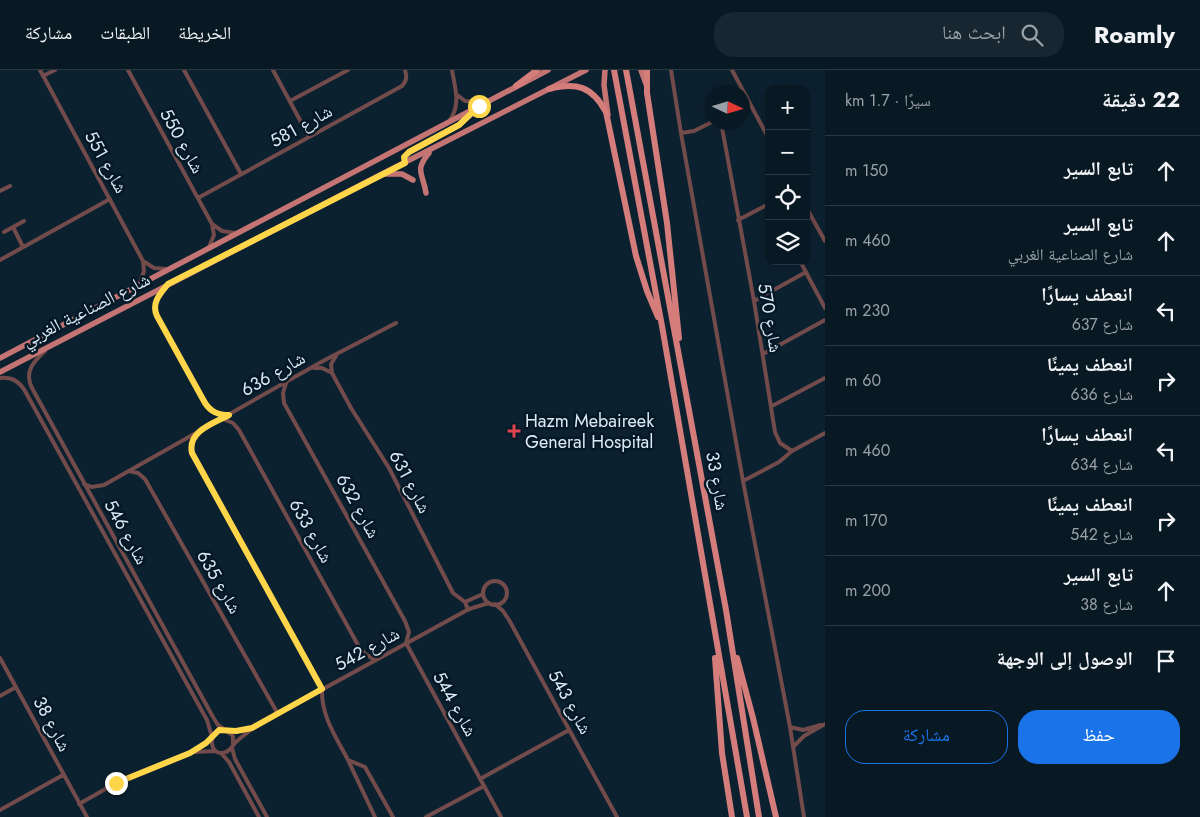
<!DOCTYPE html>
<html lang="ar">
<head>
<meta charset="utf-8">
<style>
  :root { --surface:#091924; --page:#172631; --text:#f1f3f6; --muted:#99a0a6; --line:#293841; --accent:#1a73e8 }
  body { margin:0; font-family:Jost,"Noto Naskh Arabic",sans-serif; background:var(--page); color:var(--text); direction:rtl }
  .controls { position:absolute; right:15px; top:15px; display:grid; overflow:hidden; border-radius:10px; box-shadow:0 2px 12px #0003 }
  .controls button { width:45px; height:45px; display:grid; place-items:center; padding:0; border:0; border-bottom:1px solid var(--line); background:var(--surface); color:var(--text); font:25px sans-serif }
  .compass { position:absolute; left:705px; top:15px; width:45px; height:45px; border-radius:50%; background:var(--surface); box-shadow:0 2px 12px #0003; rotate:94deg }
  .stop { position:absolute; width:15px; height:15px; margin:-11px; border:4px solid #ffd54a; border-radius:50%; background:#fff }
  .stop.end { background:#ffd54a; border-color:#fff; box-shadow:0 1px 5px #0008 }
  .list { margin:0; padding:0; list-style:none }
  h2 { display:flex; justify-content:space-between; align-items:center; height:65px; margin:0; padding:0 20px; font-size:21px }
  h2 small { font-size:16px; font-weight:400; color:var(--muted) }
  .list li { display:grid; grid-template-columns:32px 1fr auto; gap:15px; align-items:center; box-sizing:border-box; height:70px; padding:0 20px; border-top:1px solid var(--line) }
  .list b { display:block; font-size:19px; white-space:nowrap }
  .list p { margin:0; font-size:16px; white-space:nowrap; color:var(--muted) }
  .list em { font-size:16px; font-style:normal; color:var(--muted) }
  .actions { display:flex; gap:10px; padding:15px 20px }
  .actions a { flex:1; padding:11px 0; border:1px solid var(--accent); border-radius:20px; text-align:center; font-size:18px; color:var(--accent) }
  .actions .main { background:var(--accent); color:#fff }
  .icon { flex:none; width:28px; height:28px; fill:none; stroke:currentColor; stroke-width:2; stroke-linecap:round; stroke-linejoin:round }
  .map { position:relative; flex:none; width:825px; height:747px; overflow:hidden; direction:ltr }
  header { display:flex; align-items:center; gap:30px; box-sizing:border-box; height:70px; padding:0 25px; background:var(--surface); border-bottom:1px solid var(--line) }
  header strong { font-size:24px }
  nav { display:flex; gap:28px; margin-inline-start:auto; font-size:18px }
  .search { width:350px; height:45px; background:var(--page); display:flex; align-items:center; gap:12px; box-sizing:border-box; padding:0 18px; border-radius:20px; color:var(--muted); font-size:19px }
  main { display:flex }
  aside { flex:1; background:var(--surface) }
  .map>svg:first-child { display:block }
  .lines { fill:none; stroke-linecap:round; stroke-linejoin:round }
  .minor { stroke:#724b4a; stroke-width:4 }
  .primary { stroke:#c47573; stroke-width:5.5 }
  .trunk { stroke:#d47d7b; stroke-width:6 }
  .route { stroke:#ffd54a; stroke-width:6 }
  .health-dot { fill:#e0444e; stroke:#041826; stroke-width:2 }
  .labels { text-anchor:middle; dominant-baseline:central; stroke-width:5; stroke-linejoin:round; paint-order:stroke }
  .street-label { font-size:18px; fill:#ddeaf5; stroke:#041826 }
  .poi-label { font-size:18px; fill:#ddeaf5; stroke:#041826; text-anchor:start }
</style>
</head>
<body>
<header>
<strong>Roamly</strong>
<div class="search"><svg class="icon" aria-label="search" viewBox="0 0 24 24"><circle cx="10" cy="10" r="6"/><path d="M15 15l6 6"/></svg>ابحث هنا</div>
<nav><a>الخريطة</a><a>الطبقات</a><a>مشاركة</a></nav>
</header>
<main>
<aside>
<h2>22 دقيقة<small>سيرًا · 1.7 km</small></h2>
<ul class="list">
<li><svg class="icon" aria-label="ahead" viewBox="0 0 24 24"><path d="M12 20V5M6 11l6-6 6 6"/></svg><div><b>تابع السير</b></div><em>150 m</em></li>
<li><svg class="icon" aria-label="ahead" viewBox="0 0 24 24"><path d="M12 20V5M6 11l6-6 6 6"/></svg><div><b>تابع السير</b><p>شارع الصناعية الغربي</p></div><em>460 m</em></li>
<li><svg class="icon" aria-label="left" viewBox="0 0 24 24"><path d="M17 20v-9H6M10 6l-5 5 5 5"/></svg><div><b>انعطف يسارًا</b><p>شارع 637</p></div><em>230 m</em></li>
<li><svg class="icon" aria-label="right" viewBox="0 0 24 24"><path d="M7 20v-9h11M14 6l5 5-5 5"/></svg><div><b>انعطف يمينًا</b><p>شارع 636</p></div><em>60 m</em></li>
<li><svg class="icon" aria-label="left" viewBox="0 0 24 24"><path d="M17 20v-9H6M10 6l-5 5 5 5"/></svg><div><b>انعطف يسارًا</b><p>شارع 634</p></div><em>460 m</em></li>
<li><svg class="icon" aria-label="right" viewBox="0 0 24 24"><path d="M7 20v-9h11M14 6l5 5-5 5"/></svg><div><b>انعطف يمينًا</b><p>شارع 542</p></div><em>170 m</em></li>
<li><svg class="icon" aria-label="ahead" viewBox="0 0 24 24"><path d="M12 20V5M6 11l6-6 6 6"/></svg><div><b>تابع السير</b><p>شارع 38</p></div><em>200 m</em></li>
<li><svg class="icon" aria-label="arrive" viewBox="0 0 24 24"><path d="M6 21V4h12l-3 4 3 4H6"/></svg><div><b>الوصول إلى الوجهة</b></div></li>
</ul>
<div class="actions"><a class="main">حفظ</a><a>مشاركة</a></div>
</aside>
<div class="map">
<svg width="825" height="747" viewBox="0 0 825 747">
  <rect width="100%" height="100%" fill="#0c2130"/>
  <g class="lines">
    <!-- minor -->
    <path class="minor" d="M40 0 143 191 144 201 140 213
      M128 0 212 154 214 165 209 177
      M184 0 241 104
      M273 0 309 67
      M671 0 681 63 743 411 790 657 804 747
      M732 0 769 69
      M43 6 55 0
      M456 24 465 31 483 32
      M290 31 348 0
      M742 39 750 35
      M450 50C461 34 455 18 452 0
      M721 52 754 231 775 362 780 373 792 381
      M681 63 694 61 712 52
      M0 121 10 116
      M198 128 402 16C407 10 407 7 405 0
      M806 137 825 171
      M738 150 769 134
      M212 154 222 161 235 163
      M13 157 23 177
      M4 162 24 151
      M0 190 110 129
      M143 191 154 198 166 199
      M800 191 825 238
      M166 218C158 227 152 234 157 246L208 337 218 344 227 345
      M754 231 806 202
      M45 281C33 292 24 302 32 318L213 647 218 655 225 660
      M763 284 825 250
      M336 286 331 294 332 303 351 338 389 398 453 523 465 532
      M314 298H322L332 303
      M0 308C12 307 19 311 25 321L207 650 212 667
      M286 313 283 323 284 333 405 551 409 562 406 573 501 747
      M772 336 825 308
      M223 349 233 353 239 360 358 575 365 584 375 590
      M196 363 191 374 192 383 322 619C321 646 336 667 348 690L365 697 393 747
      M129 401 138 403 145 409 278 644
      M743 411 779 392 792 381 825 363
      M84 414 92 417 104 415 323 291 396 253
      M483 523a12 12 0 1 1 24 0a12 12 0 1 1-24 0Z
      M495 534 503 541 509 550 617 747
      M468 540 465 532 483 524
      M0 588 87 747
      M0 626 16 617
      M790 657 803 660 821 655
      M228 661 252 658
      M233 674V666L225 660 216 662C208 670 212 687 226 682 232 680 232 675 237 671 242 666 248 663 252 658L469 539 489 533
      M793 677 804 666 825 654
      M232 678 235 689 267 747
      M195 682 215 681
      M221 683 229 692 259 747
      M348 690 375 747
      M480 709 569 660
      M79 734 116 713 190 683 211 669
      M0 740 63 705
      M426 747 484 716"/>
    <!-- primary -->
    <path class="primary" d="M605 0 604 15 608 45
      M641 0 646 14
      M405 93 404 87 409 82 459 55 474 41
      M384 104H402L413 110
      M426 123C423 103 414 101 429 83
      M0 288 548 0
      M0 302 382 104 586 0"/>
    <!-- trunk -->
    <path class="trunk" d="M614 0 662 256 747 747
      M626 0 726 540 759 747
      M647 0V23L667 153 679 268
      M516 16 537 0
      M549 19C576 12 592 16 606 42L636 186 647 221 658 247
      M715 588 722 683 732 747
      M737 588 753 648 776 747"/>
  </g>
  <g class="lines">
    <!-- route -->
    <path class="route" d="M116 713 190 683 206 673 219 660 236 661 252 658 322 619 192 383C187 361 214 353 229 345 218 345 211 342 205 333L157 246C151 233 160 224 168 214L405 93 404 87 409 82 459 55 479 36"/>
  </g>
  <!-- markers -->
  <path class="health-dot" d="M511.5 353.5h5v5h5v5h-5v5h-5v-5h-5v-5h5z"/>
  <g class="labels">
    <!-- street labels -->
    <g class="street-label">
      <text transform="translate(301 56) rotate(-29)">شارع 581</text>
      <text transform="translate(182 71) rotate(61)">شارع 550</text>
      <text transform="translate(106 92) rotate(61)">شارع 551</text>
      <text transform="translate(86 240) rotate(-27)">شارع الصناعية الغربي</text>
      <text transform="translate(770 248) rotate(80)">شارع 570</text>
      <text transform="translate(273 304) rotate(-30)">شارع 636</text>
      <text transform="translate(717 411) rotate(80)">شارع 33</text>
      <text transform="translate(410 412) rotate(62)">شارع 631</text>
      <text transform="translate(358 436) rotate(61)">شارع 632</text>
      <text transform="translate(311 461) rotate(61)">شارع 633</text>
      <text transform="translate(126 462) rotate(61)">شارع 546</text>
      <text transform="translate(219 512) rotate(60)">شارع 635</text>
      <text transform="translate(367 579) rotate(-29)">شارع 542</text>
      <text transform="translate(570 632) rotate(61)">شارع 543</text>
      <text transform="translate(455 634) rotate(61)">شارع 544</text>
      <text transform="translate(52 654) rotate(62)">شارع 38</text>
    </g>
    <!-- poi labels -->
    <g class="poi-label">
      <text x="525" y="351">Hazm Mebaireek<tspan x="525" dy="21">General Hospital</tspan></text>
    </g>
  </g>
</svg>
<div class="controls">
<button>+</button>
<button>−</button>
<button><svg class="icon" aria-label="locate" viewBox="0 0 24 24"><circle cx="12" cy="12" r="6"/><path d="M12 2v4M12 18v4M2 12h4M18 12h4"/></svg></button>
<button><svg class="icon" aria-label="layers" viewBox="0 0 24 24"><path d="M12 4l9 5-9 5-9-5zM3 14l9 5 9-5"/></svg></button>
</div>
<svg class="compass" viewBox="-18 -18 36 36"><path d="M0-13l5 13h-10z" fill="#e53935"/><path d="M0 13l5-13h-10z" fill="#99a0a6"/></svg>
<div class="stop" style="left:479px;top:36px"></div>
<div class="stop end" style="left:116px;top:713px"></div>
</div>
</main>
</body>
</html>
